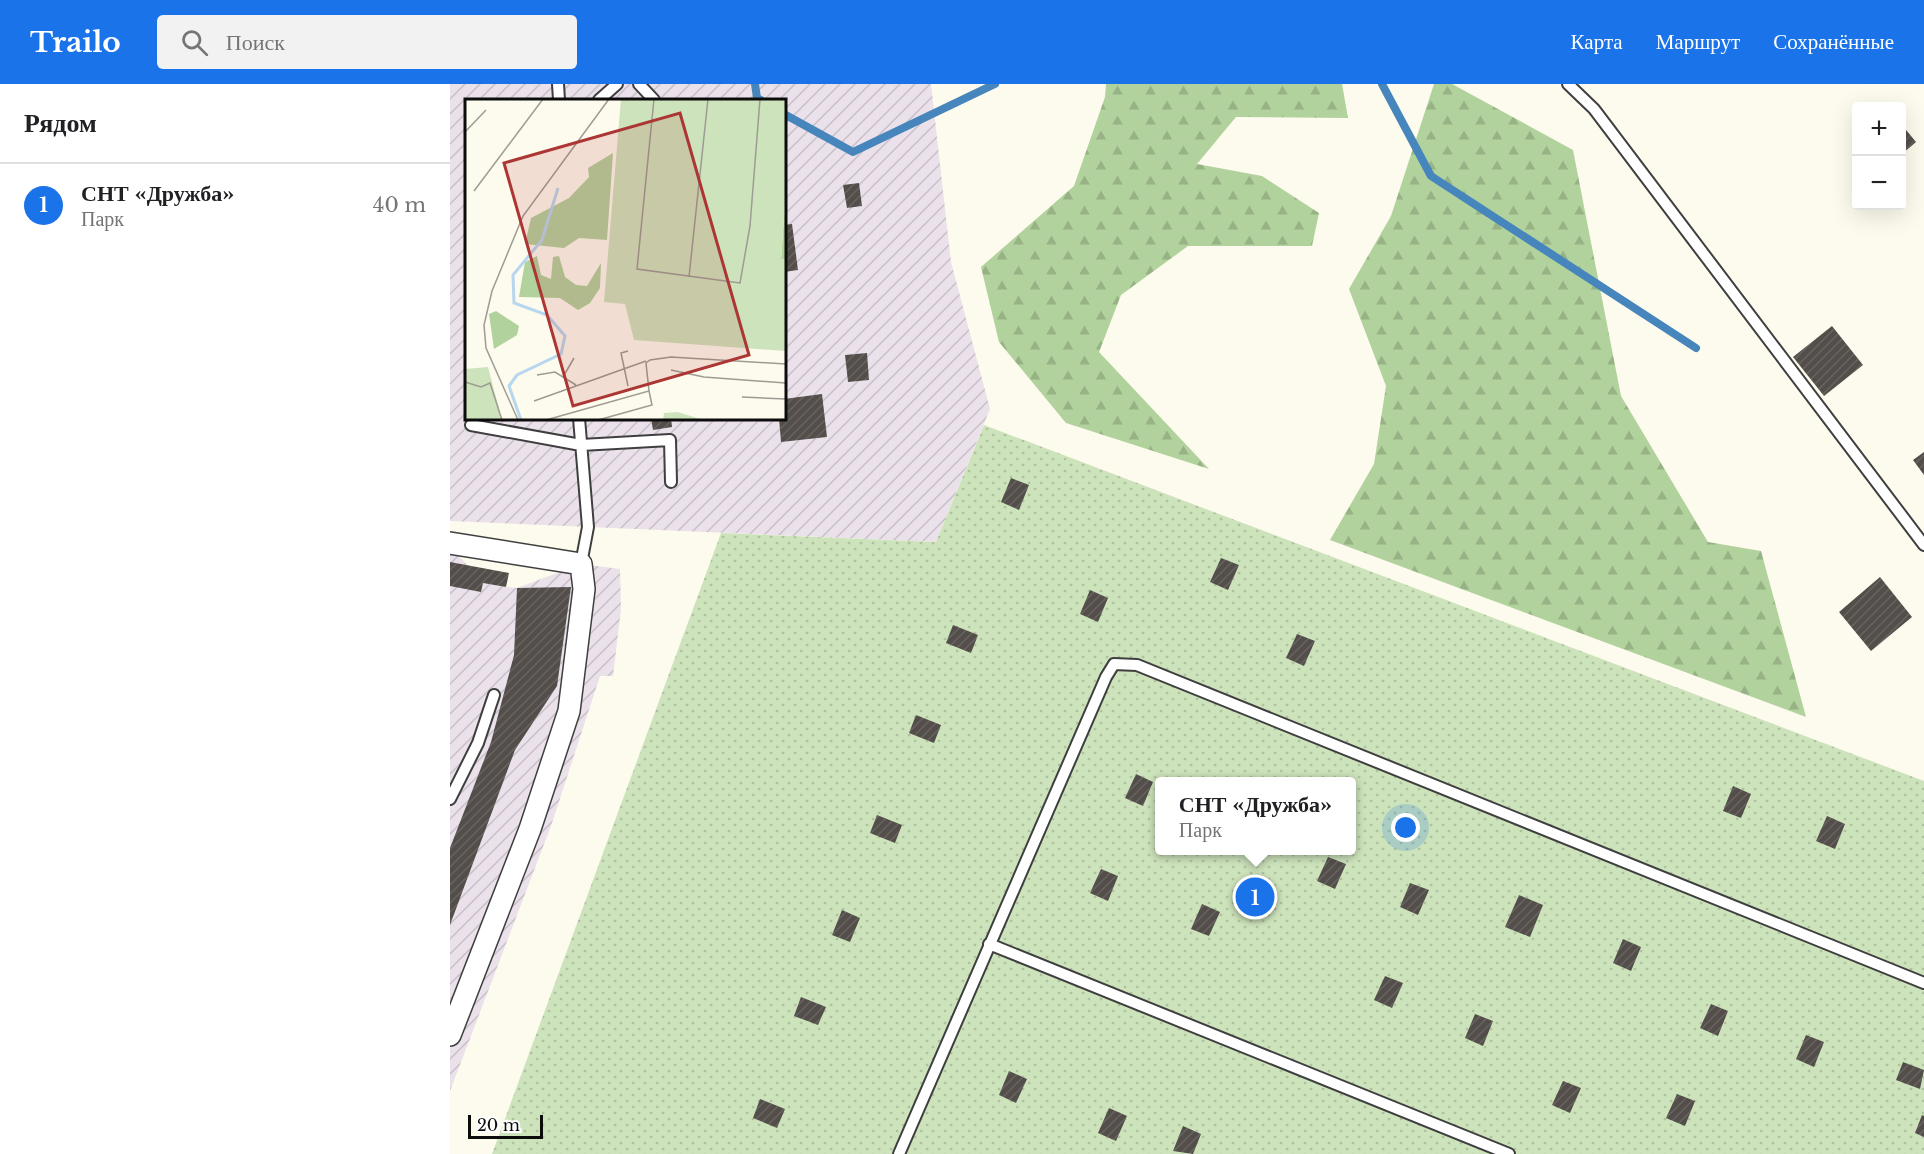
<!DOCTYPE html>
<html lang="ru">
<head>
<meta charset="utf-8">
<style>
  :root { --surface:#fff; --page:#f2f2f2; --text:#202124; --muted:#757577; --line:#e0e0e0; --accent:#1a73e8 }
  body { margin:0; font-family:"Libre Baskerville",serif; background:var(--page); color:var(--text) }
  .controls { position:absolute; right:18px; top:18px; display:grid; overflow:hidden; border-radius:6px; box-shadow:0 6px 24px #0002 }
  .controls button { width:54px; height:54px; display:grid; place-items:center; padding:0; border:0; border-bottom:2px solid var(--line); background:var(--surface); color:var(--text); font:30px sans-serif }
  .scale { position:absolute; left:18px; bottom:15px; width:75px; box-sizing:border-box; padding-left:6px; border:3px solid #0c0c0c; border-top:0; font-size:16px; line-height:21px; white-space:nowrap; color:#0c0c0c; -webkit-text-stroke:4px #fff; paint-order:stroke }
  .you { position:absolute; left:956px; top:744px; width:21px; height:21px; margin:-15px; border:4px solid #fff; border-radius:50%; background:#1a73e8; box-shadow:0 0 0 9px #1a73e833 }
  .badge { display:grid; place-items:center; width:39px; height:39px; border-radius:50%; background:var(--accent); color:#fff; font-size:20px; font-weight:700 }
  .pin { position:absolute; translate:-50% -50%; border:3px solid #fff; box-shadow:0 2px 6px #0006 }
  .popup { position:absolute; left:705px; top:693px; width:201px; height:78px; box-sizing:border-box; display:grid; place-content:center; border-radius:6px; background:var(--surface); filter:drop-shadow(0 2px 4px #0005); font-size:20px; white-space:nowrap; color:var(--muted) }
  .popup b { font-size:22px; color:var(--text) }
  .popup::after { content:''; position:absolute; left:50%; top:100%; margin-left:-12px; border:12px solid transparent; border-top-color:var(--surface) }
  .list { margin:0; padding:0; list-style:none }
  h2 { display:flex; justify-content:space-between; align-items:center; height:78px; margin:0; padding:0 24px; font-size:26px }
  h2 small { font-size:20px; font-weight:400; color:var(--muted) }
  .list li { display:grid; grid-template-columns:39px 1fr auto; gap:18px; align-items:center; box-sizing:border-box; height:84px; padding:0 24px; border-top:2px solid var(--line) }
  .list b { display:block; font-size:22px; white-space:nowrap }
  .list p { margin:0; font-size:20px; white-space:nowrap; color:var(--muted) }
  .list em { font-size:20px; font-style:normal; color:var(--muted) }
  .icon { flex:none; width:33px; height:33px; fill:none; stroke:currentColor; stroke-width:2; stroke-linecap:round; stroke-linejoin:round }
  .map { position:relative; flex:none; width:1474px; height:1070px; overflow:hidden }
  header { display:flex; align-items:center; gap:36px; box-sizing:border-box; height:84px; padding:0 30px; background:var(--accent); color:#fff }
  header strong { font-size:28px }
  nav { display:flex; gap:33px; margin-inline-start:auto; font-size:21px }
  .search { width:420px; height:54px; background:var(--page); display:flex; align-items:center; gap:15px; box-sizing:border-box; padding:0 21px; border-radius:6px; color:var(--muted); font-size:22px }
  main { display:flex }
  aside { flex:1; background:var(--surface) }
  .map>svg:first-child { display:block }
  .industrial { fill:url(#industrial-furrows); fill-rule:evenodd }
  .forest { fill:url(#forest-firs) }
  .garden { fill:url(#garden-dots); fill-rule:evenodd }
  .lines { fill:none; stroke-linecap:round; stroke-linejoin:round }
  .stream { stroke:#4786bd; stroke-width:8 }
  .building { fill:url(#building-hatch) }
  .service-casing { stroke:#3f3f3f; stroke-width:14 }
  .minor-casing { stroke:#3f3f3f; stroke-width:24 }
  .service { stroke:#fff; stroke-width:10 }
  .minor { stroke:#fff; stroke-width:21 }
  .inset-river { fill:none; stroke:#b7d6ef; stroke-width:3 }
  .inset-road { fill:none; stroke:#9d9b93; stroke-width:1.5 }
  .view { fill:#ac3634; fill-opacity:0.15; stroke:#ac3634; stroke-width:3 }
  .inset-edge { fill:none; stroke:#0c0c0c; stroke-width:3 }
</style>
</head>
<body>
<header>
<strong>Trailo</strong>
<div class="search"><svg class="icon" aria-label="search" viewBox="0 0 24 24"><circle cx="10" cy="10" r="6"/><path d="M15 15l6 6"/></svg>Поиск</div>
<nav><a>Карта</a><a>Маршрут</a><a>Сохранённые</a></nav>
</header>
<main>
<aside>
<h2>Рядом<small></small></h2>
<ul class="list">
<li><span class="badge">1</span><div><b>СНТ «Дружба»</b><p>Парк</p></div><em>40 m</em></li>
</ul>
</aside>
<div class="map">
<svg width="1474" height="1070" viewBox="0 0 1474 1070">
  <defs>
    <pattern id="industrial-furrows" width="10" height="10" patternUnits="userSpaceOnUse" patternTransform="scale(1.5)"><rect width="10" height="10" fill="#eae1ea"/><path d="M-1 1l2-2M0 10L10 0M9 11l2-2" fill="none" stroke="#c8c0c8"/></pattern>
    <pattern id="forest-firs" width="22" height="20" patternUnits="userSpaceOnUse" patternTransform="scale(1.5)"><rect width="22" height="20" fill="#b1d29c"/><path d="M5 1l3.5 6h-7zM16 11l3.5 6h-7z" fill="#97b385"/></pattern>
    <pattern id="garden-dots" width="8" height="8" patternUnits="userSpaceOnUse" patternTransform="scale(1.5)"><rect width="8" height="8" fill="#cde3bb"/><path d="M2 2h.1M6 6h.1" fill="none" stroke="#afc2a0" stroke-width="1.8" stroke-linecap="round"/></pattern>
    <pattern id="building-hatch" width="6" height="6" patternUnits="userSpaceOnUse" patternTransform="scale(1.5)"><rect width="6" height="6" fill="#534e4a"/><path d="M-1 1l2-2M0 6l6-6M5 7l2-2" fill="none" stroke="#676360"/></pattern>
  </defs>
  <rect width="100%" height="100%" fill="#fdfbed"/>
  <!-- industrial -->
  <path class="industrial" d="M0 0H481L501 178 540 325 486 458 0 437ZM16 16H334V334H16Z
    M0 462 33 499 56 503 67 504 131 480 170 485 171 525 163 592H150L101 742 0 1007Z"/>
  <!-- forest -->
  <path class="forest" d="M656 0H892L898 34 786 33 747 80 812 92 869 129 862 162H738L671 211 649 268 759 385 616 339 549 258 531 183 624 102 655 13Z
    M984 0H1002L1123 66 1171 312 1258 458 1311 467 1356 633 880 456 924 380 936 302 899 205 941 132Z"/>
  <!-- garden -->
  <path class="garden" d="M534 341 1474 697V1070H42L271 449 486 458ZM709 698H901V766H709Z"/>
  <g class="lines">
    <!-- stream -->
    <path class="stream" d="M305 0 307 14 311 16
      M932 0 981 92 1246 264
      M334 30 403 68 545 0"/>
  </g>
  <!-- building -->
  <path class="building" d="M1452 41 1466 58 1452 70Z
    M409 99 412 122 397 124 393 101Z
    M342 140 348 186 334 188V141Z
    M1382 242 1413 281 1374 312 1343 273Z
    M417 269 419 296 398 298 395 271Z
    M372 310 377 353 331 358 329 334H334V315Z
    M201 334H221L222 343 203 346Z
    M1474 368V391L1463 376Z
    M561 394 579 401 569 426 551 418Z
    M771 474 789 481 778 506 760 498Z
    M0 478 59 489 56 503 33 499 31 508 0 502Z
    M1430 493 1462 533 1421 567 1389 528Z
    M121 503 107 602 65 666 0 841V764L41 658 64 571 67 504Z
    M640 506 658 514 648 538 630 530Z
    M503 541 528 551 521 569 496 559Z
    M847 550 865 557 854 582 836 574Z
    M466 631 491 641 484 659 459 649Z
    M686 690 703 698 693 722 675 714Z
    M1283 702 1301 710 1291 734 1273 727Z
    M427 731 452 741 445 759 420 749Z
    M1377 732 1395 740 1385 765 1366 757Z
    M878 773 896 780 885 805 867 797Z
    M651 785 668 792 658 817 640 809Z
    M960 799 979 806 968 831 950 823Z
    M1069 811 1093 821 1080 853 1055 843Z
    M752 820 770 828 759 852 741 845Z
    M392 826 410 834 400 858 382 851Z
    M1173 855 1191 863 1181 887 1163 879Z
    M935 892 953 899 942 924 924 916Z
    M351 913 376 923 368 941 344 932Z
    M1261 920 1278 927 1268 952 1250 944Z
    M1025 930 1043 937 1033 962 1015 954Z
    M1356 951 1374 958 1364 983 1346 975Z
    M1453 978 1474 986 1470 1005 1446 996Z
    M559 987 577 995 566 1019 549 1011Z
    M1113 997 1131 1004 1120 1029 1102 1021Z
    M1227 1010 1245 1017 1235 1042 1216 1034Z
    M310 1015 335 1025 327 1044 303 1034Z
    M659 1024 677 1032 666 1057 648 1049Z
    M1472 1031 1474 1032V1053L1465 1049Z
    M733 1042 751 1050 743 1070 723 1067Z"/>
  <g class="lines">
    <defs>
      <path id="service" d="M108 0 109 16
        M189 0 204 16
        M1118 0 1144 25 1474 461
        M149 16 167 0
        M129 334 138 443 131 480
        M21 341 131 361 220 356 221 398
        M0 715 28 659 44 611
        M539 860 1059 1070
        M449 1070 656 593 664 580 687 581 1474 899"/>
      <path id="minor" d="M0 459 131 480 134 505 119 627 80 745 0 951"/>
    </defs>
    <!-- service casing -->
    <use href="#service" class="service-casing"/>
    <!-- minor casing -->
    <use href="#minor" class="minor-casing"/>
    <!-- service -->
    <use href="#service" class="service"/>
    <!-- minor -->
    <use href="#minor" class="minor"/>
  </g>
  <!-- overview -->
  <g transform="translate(15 15)">
    <rect width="321" height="321" fill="#fdfbed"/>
    <path d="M213 313 238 321H198L199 314Z" fill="#cde3bb"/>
    <path d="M148 54 142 141 114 139 99 149 60 145 66 119 104 99 124 78 123 69ZM321 92V161L316 160ZM72 157 76 176 86 180 88 158 94 157 100 178 111 186 122 187 136 164 135 189 125 204 113 211 95 199 54 198 60 163ZM31 212 54 227 52 236 29 250 24 215Z" fill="#b1d29c"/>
    <path d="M156 0H321V92L316 160 321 161V252L169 241 160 205 139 203ZM23 268 37 321H0V270Z" fill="#cde3bb"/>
    <path class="inset-river" d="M56 321 44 287 52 276 96 255 100 237 82 216 49 204 48 176 77 141 93 89"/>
    <path class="inset-road" d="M189 0 172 170 275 184 285 127 295 0M0 33 21 11M9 92 78 0M224 178 243 0M163 252 156 254 163 287M206 271 239 278 321 284M72 276 90 273 111 286M98 278 109 259M0 283 16 288 25 284 37 321M277 298 321 300M69 302 181 262M53 321 21 249 19 226 27 192 58 117 144 0M81 321 184 292 181 264 185 261 206 258 321 265M133 321 187 306 184 292"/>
    <path class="view" d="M215 14 284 256 108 307 39 64Z"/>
    <rect width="321" height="321" class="inset-edge"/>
  </g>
</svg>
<div class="controls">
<button>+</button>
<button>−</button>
</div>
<div class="scale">20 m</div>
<div class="you"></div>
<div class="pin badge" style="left:805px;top:813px">1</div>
<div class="popup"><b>СНТ «Дружба»</b>Парк</div>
</div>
</main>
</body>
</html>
